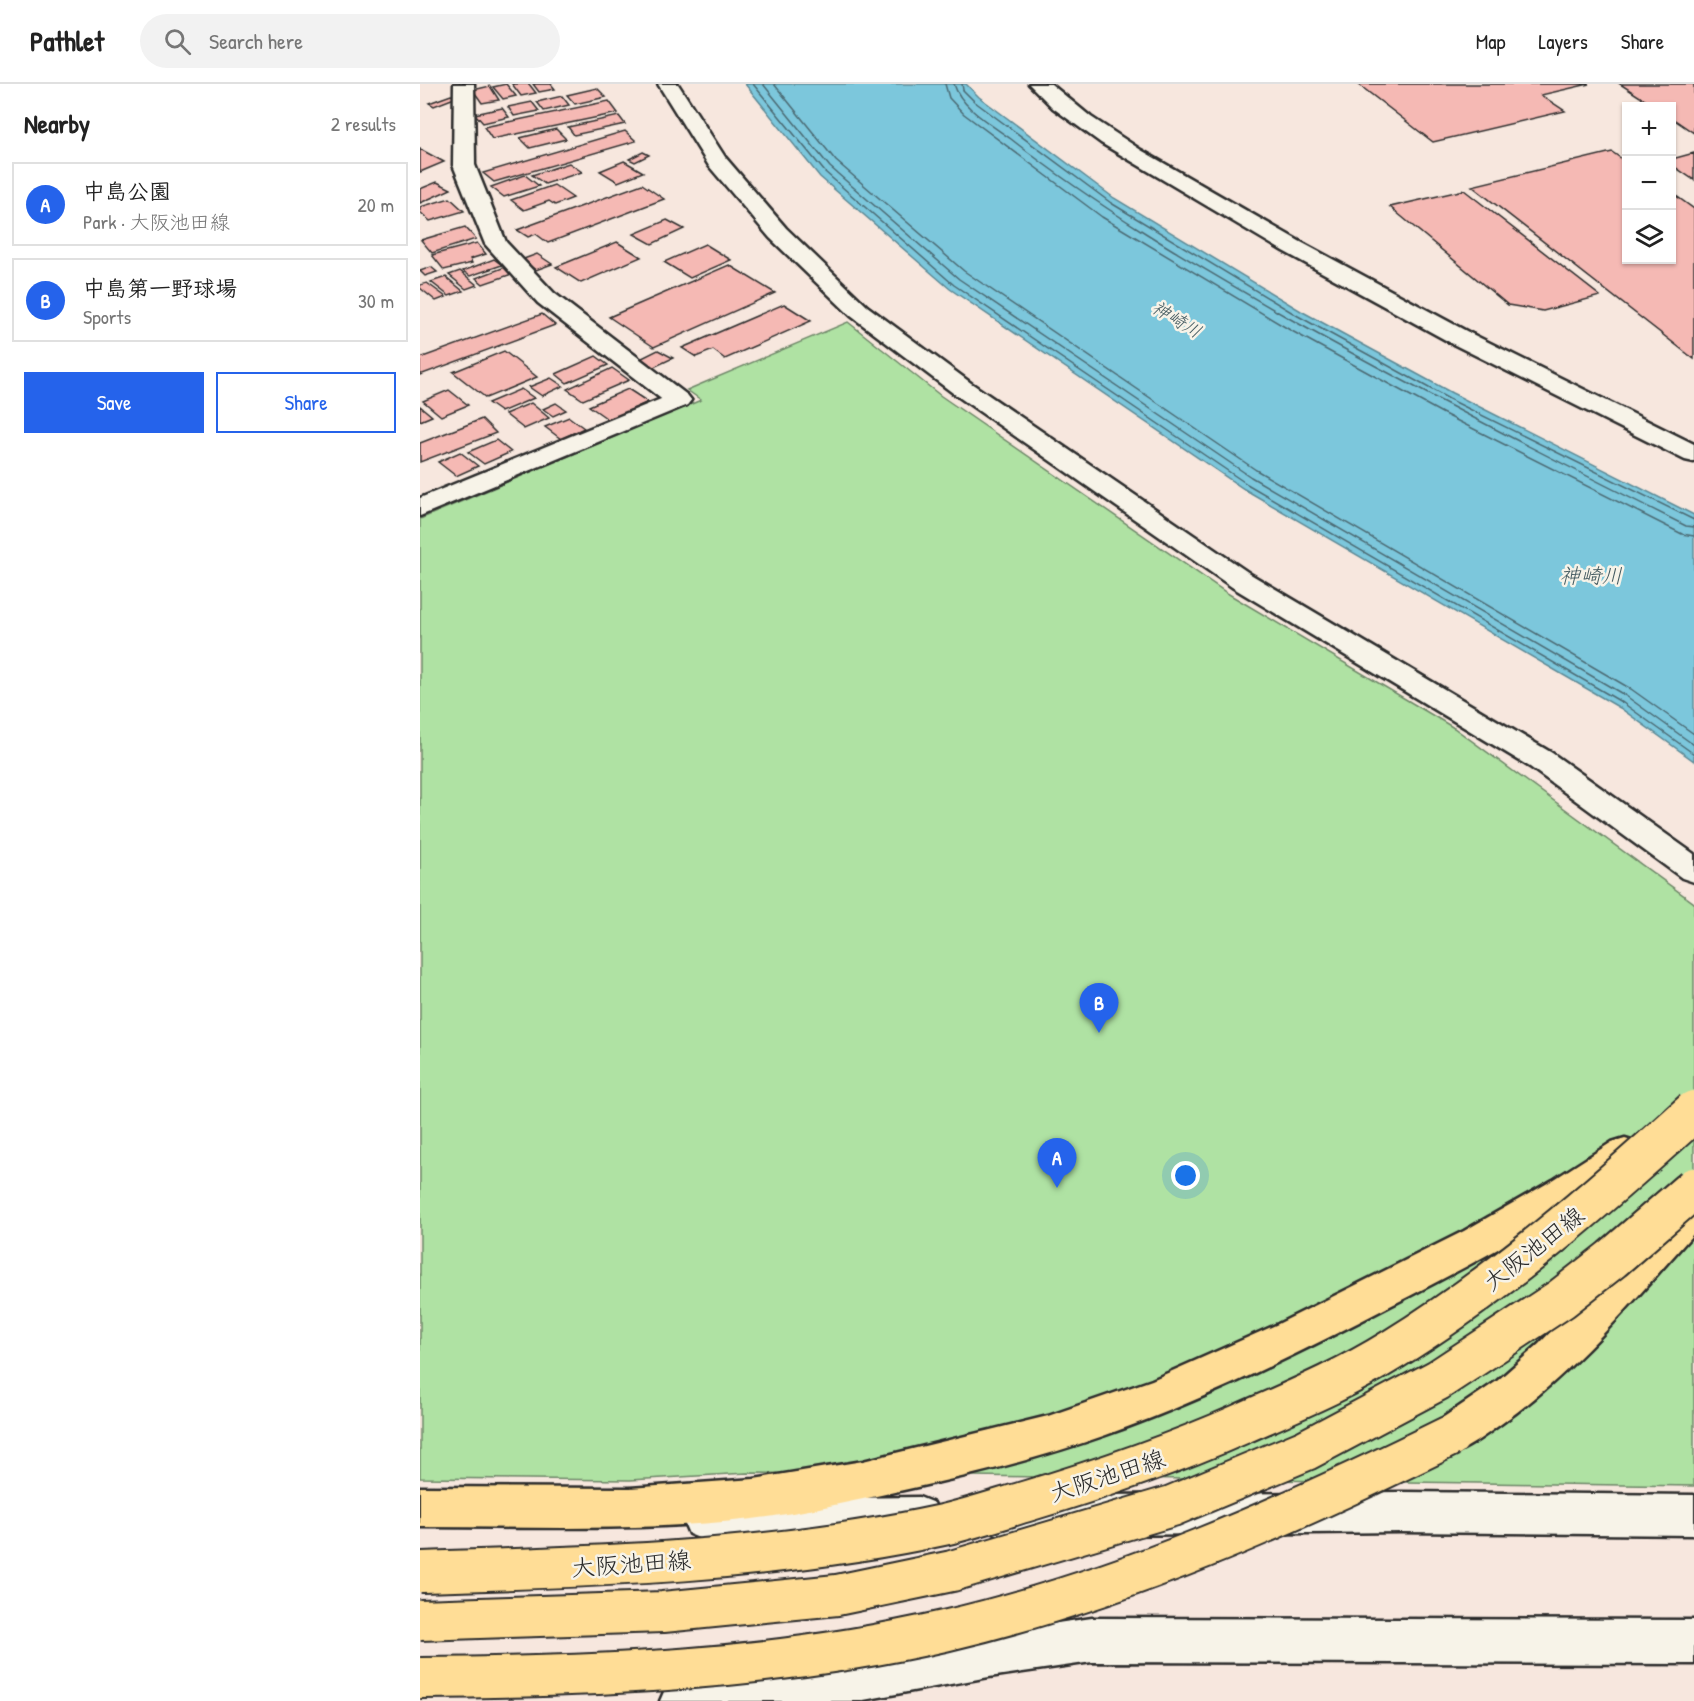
<!DOCTYPE html>
<html lang="en">
<head>
<meta charset="utf-8">
<style>
  :root { --surface:#fff; --page:#f2f2f2; --text:#222; --muted:#767676; --line:#e0e0e0; --accent:#2563eb }
  body { margin:0; font-family:"Patrick Hand","Klee One",sans-serif; background:var(--page); color:var(--text) }
  .controls { position:absolute; right:18px; top:18px; display:grid; overflow:hidden; border-radius:0px; box-shadow:0 2px 4px #0004 }
  .controls button { width:54px; height:54px; display:grid; place-items:center; padding:0; border:0; border-bottom:2px solid var(--line); background:var(--surface); color:var(--text); font:30px sans-serif }
  .you { position:absolute; left:766px; top:1092px; width:21px; height:21px; margin:-15px; border:4px solid #fff; border-radius:50%; background:#1a73e8; box-shadow:0 0 0 9px #1a73e833 }
  .badge { display:grid; place-items:center; width:39px; height:39px; border-radius:50%; background:var(--accent); color:#fff; font-size:20px; font-weight:700 }
  .pin { position:absolute; translate:-50% -50px; filter:drop-shadow(0 2px 3px #0008) }
  .pin::after { content:''; position:absolute; top:32px; width:21px; height:18px; background:inherit; clip-path:polygon(0 0,100% 0,50% 100%) }
  .list { margin:0; padding:0; list-style:none }
  h2 { display:flex; justify-content:space-between; align-items:center; height:78px; margin:0; padding:0 24px; font-size:26px }
  h2 small { font-size:20px; font-weight:400; color:var(--muted) }
  .list li { display:grid; grid-template-columns:39px 1fr auto; gap:18px; align-items:center; box-sizing:border-box; height:84px; margin:0 12px 12px; padding:0 12px; border:2px solid var(--line); border-radius:0px }
  .list b { display:block; font-size:22px; white-space:nowrap }
  .list p { margin:0; font-size:20px; white-space:nowrap; color:var(--muted) }
  .list em { font-size:20px; font-style:normal; color:var(--muted) }
  .actions { display:flex; gap:12px; padding:18px 24px }
  .actions a { flex:1; padding:14px 0; border:2px solid var(--accent); border-radius:0px; text-align:center; font-size:21px; color:var(--accent) }
  .actions .main { background:var(--accent); color:#fff }
  .icon { flex:none; width:33px; height:33px; fill:none; stroke:currentColor; stroke-width:2; stroke-linecap:round; stroke-linejoin:round }
  .map { position:relative; flex:none; width:1274px; height:1617px; overflow:hidden }
  header { display:flex; align-items:center; gap:36px; box-sizing:border-box; height:84px; padding:0 30px; background:var(--surface); border-bottom:2px solid var(--line) }
  header strong { font-size:28px }
  nav { display:flex; gap:33px; margin-inline-start:auto; font-size:21px }
  .search { width:420px; height:54px; background:var(--page); display:flex; align-items:center; gap:15px; box-sizing:border-box; padding:0 21px; border-radius:33px; color:var(--muted); font-size:22px }
  main { display:flex }
  aside { flex:1; background:var(--surface) }
  .map>svg:first-child { display:block }
  .green { fill:#afe2a3; stroke:#6d8667; stroke-width:1.5 }
  .water { fill:#7cc7dc; stroke:#5c8995; stroke-width:1.5 }
  .lines { fill:none; stroke-linecap:round; stroke-linejoin:round }
  .shore { stroke:#4b6972; stroke-width:1.5 }
  .building { fill:#f5b9b4; stroke:#2b2b2b; stroke-width:1.5 }
  .minor-casing { stroke:#2b2b2b; stroke-width:5 }
  .tertiary-casing { stroke:#2b2b2b; stroke-width:5 }
  .motorway-casing { stroke:#2b2b2b; stroke-width:5 }
  .minor { fill:#f7f3e8; fill-rule:evenodd }
  .tertiary { fill:#f7f3e8; fill-rule:evenodd }
  .motorway { fill:#ffdd96; fill-rule:evenodd }
  .primary-bridge-casing { stroke:#2b2b2b; stroke-width:44; stroke-linecap:butt }
  .motorway-bridge-casing { stroke:#2b2b2b; stroke-width:44; stroke-linecap:butt }
  .primary-bridge { stroke:#ffdd96; stroke-width:40 }
  .motorway-bridge { stroke:#ffdd96; stroke-width:40 }
  .labels { text-anchor:middle; dominant-baseline:central; stroke-width:5; stroke-linejoin:round; paint-order:stroke }
  .far-water-label { font-size:18px; font-style:italic; fill:#435a60; stroke:#f7f3e8 }
  .water-label { font-size:21px; font-style:italic; fill:#435a60; stroke:#f7f3e8 }
  .near-street-label { font-size:24px; fill:#2b2b2b; stroke:#f7f3e8 }
</style>
</head>
<body>
<header>
<strong>Pathlet</strong>
<div class="search"><svg class="icon" aria-label="search" viewBox="0 0 24 24"><circle cx="10" cy="10" r="6"/><path d="M15 15l6 6"/></svg>Search here</div>
<nav><a>Map</a><a>Layers</a><a>Share</a></nav>
</header>
<main>
<aside>
<h2>Nearby<small>2 results</small></h2>
<ul class="list">
<li><span class="badge">A</span><div><b>中島公園</b><p>Park · 大阪池田線</p></div><em>20 m</em></li>
<li><span class="badge">B</span><div><b>中島第一野球場</b><p>Sports</p></div><em>30 m</em></li>
</ul>
<div class="actions"><a class="main">Save</a><a>Share</a></div>
</aside>
<div class="map">
<svg width="1274" height="1617" viewBox="0 0 1274 1617">
  <rect width="100%" height="100%" fill="#f7e7de"/>
  <filter id="ink" filterUnits="userSpaceOnUse"><feTurbulence type="fractalNoise" baseFrequency=".0167" numOctaves="2"/><feDisplacementMap in="SourceGraphic" scale="12" xChannelSelector="R" yChannelSelector="G"/><feConvolveMatrix kernelMatrix="1 2 1 2 8 2 1 2 1" color-interpolation-filters="sRGB"/></filter>
  <g filter="url(#ink)">
    <!-- green -->
    <path class="green" d="M428 238 521 312 807 509 1034 644 1274 819V1402L327 1389 210 1396 0 1394V435L281 316 267 306Z"/>
    <!-- water -->
    <path class="water" d="M325 0H546L559 13 694 114 881 227 1032 309 1274 431V677L1200 624 824 405 530 205 400 93Z"/>
    <g class="lines">
      <!-- shore -->
      <path class="shore" d="M333 0 405 88 534 201 827 400 1203 619 1274 670
        M343 0 410 83 539 195 831 393 1206 612 1274 661
        M354 0 416 77 544 187 836 386 1211 605 1274 650
        M525 0 529 14 544 30 682 133 870 246 1022 329 1262 450 1274 452
        M534 0C541 24 572 41 591 55 677 123 771 178 865 232 996 306 1131 374 1266 442L1274 443
        M542 0 543 6 555 18 691 119 878 232 1029 315 1274 436"/>
    </g>
    <!-- building -->
    <path class="building" d="M86 0 96 12 83 15 73 3Z
      M92 0H109L116 9 101 12Z
      M113 0H131L135 5 119 8Z
      M938 0H1169L1121 11 1145 27 1013 58Z
      M1200 0H1274V49L1252 34V22H1234Z
      M70 2 79 16 62 19 53 6Z
      M177 4 186 13 155 20 147 11Z
      M31 11 37 13 14 22 9 19Z
      M142 12 149 21 124 27 117 18Z
      M189 17 198 29 72 55 64 43Z
      M112 18 119 27 94 32 88 23Z
      M82 24 89 33 63 39 55 30Z
      M199 32 205 40 154 51 148 43Z
      M136 45 146 55 110 64 100 54Z
      M205 47 216 57 74 98 63 89Z
      M0 65 24 78 0 88Z
      M223 68 229 71 215 78 209 75Z
      M1192 68 1206 78V176H1252V109L1274 125V275L1052 102Z
      M1274 69V96L1252 81V75Z
      M204 77 223 88 198 98 180 87Z
      M149 79 162 88 125 100 112 91Z
      M105 91 119 102 84 113 71 103Z
      M17 98 31 105 0 119V105Z
      M222 100 244 115 128 159 116 150 108 153 97 146Z
      M134 101 153 114 135 121 129 117 104 126 91 116Z
      M1044 106 1180 212 1123 227 1088 221 970 123Z
      M30 114 44 127 10 137 0 128V123Z
      M247 136 264 145 232 160 214 150Z
      M45 143 56 155 12 169 1 156Z
      M197 158 221 173 161 199 136 183Z
      M57 159 66 170 50 175 52 179 24 186 12 171Z
      M285 160 311 176 270 194 244 178Z
      M117 170 132 180 116 186 101 176Z
      M74 175 82 181 50 192 43 187Z
      M309 181 355 209 234 263 189 233Z
      M11 183 17 188 5 192 0 187Z
      M85 183 92 190 63 200 56 194Z
      M40 187 57 201 46 205 29 191Z
      M26 193 43 207 29 212 11 198Z
      M7 199 26 213 16 217 0 204V201Z
      M364 220 391 237 305 275 293 266 276 273 262 264Z
      M122 230 135 241 0 291V274Z
      M238 266 253 274 232 284 218 276Z
      M84 267 117 293 66 314 33 288Z
      M176 272 188 281 147 299 136 290Z
      M192 284 209 296 163 316 147 305Z
      M131 294 143 302 122 312 109 303Z
      M101 305 114 314 81 328 68 319Z
      M208 305 228 318 189 336 169 322Z
      M29 306 48 321 21 332 3 317Z
      M111 319 129 334 104 345 85 330Z
      M136 319 146 326 133 332 123 325Z
      M0 322 12 332 0 337Z
      M149 333 164 344 141 355 125 343Z
      M62 335 76 349 0 378V359Z
      M76 356 91 368 64 380 48 368Z
      M40 368 58 382 36 392 18 378Z"/>
    <g class="lines">
      <defs>
        <path id="minor" d="M34 0H54L55 81 86 158 134 209 267 311 271 316 267 321 258 324 249 321 118 219 65 160 33 81Z
          M609 0H631L671 33 721 66 879 157 1050 249 1274 360V378L1265 376 1033 260 863 167 681 59 633 24Z"/>
        <path id="tertiary" d="M238 0H258L305 73 366 144 447 222 551 299 832 491 1132 669 1274 770V798L1262 794 1110 683 812 503 533 309 431 232 350 154 289 82Z
          M258 308 267 311 271 316 267 321 0 432V414Z
          M981 1408 1274 1411V1451L981 1448 581 1452 566 1446 560 1432 566 1418 581 1412Z
          M499 1413 514 1419 520 1433 514 1447 499 1453 284 1456 269 1450 263 1436 269 1422 284 1416Z
          M672 1534 1274 1536V1580L672 1578 569 1593 438 1617H240L247 1601 263 1594 402 1578 569 1549Z"/>
        <path id="motorway" d="M1205 1054 1218 1058 1224 1069 1218 1080C1139 1133 1055 1179 970 1222 878 1270 784 1316 686 1351 618 1375 549 1392 479 1407 430 1418 381 1429 332 1435 221 1448 111 1443 0 1443V1403L210 1404 334 1395 443 1377 628 1332 732 1296 858 1240 1044 1147 1133 1096 1192 1058Z
          M1274 1109V1149C1214 1216 1155 1288 1081 1340 1064 1352 1049 1364 1030 1371L1015 1365 1009 1352 1015 1339 1077 1297 1119 1260 1260 1113Z"/>
      </defs>
      <!-- minor casing -->
      <use href="#minor" class="minor-casing"/>
      <!-- tertiary casing -->
      <use href="#tertiary" class="tertiary-casing"/>
      <!-- motorway casing -->
      <use href="#motorway" class="motorway-casing"/>
      <!-- minor -->
      <use href="#minor" class="minor"/>
      <!-- tertiary -->
      <use href="#tertiary" class="tertiary"/>
      <!-- motorway -->
      <use href="#motorway" class="motorway"/>
      <defs>
        <path id="primary-bridge" d="M0 1488C174 1483 352 1478 523 1441 550 1435 577 1426 604 1418 678 1396 751 1371 821 1340 873 1317 924 1296 972 1266 1082 1198 1179 1113 1274 1027
          M0 1536 243 1528 417 1511 532 1487 752 1422 886 1366 1018 1296 1141 1215 1192 1175 1274 1104"/>
        <path id="motorway-bridge" d="M0 1594C175 1593 353 1586 524 1547 701 1506 868 1432 1030 1352"/>
      </defs>
      <!-- primary-bridge casing -->
      <use href="#primary-bridge" class="primary-bridge-casing"/>
      <!-- motorway-bridge casing -->
      <use href="#motorway-bridge" class="motorway-bridge-casing"/>
      <!-- primary-bridge -->
      <use href="#primary-bridge" class="primary-bridge"/>
      <!-- motorway-bridge -->
      <use href="#motorway-bridge" class="motorway-bridge"/>
    </g>
  </g>
  <g class="labels">
    <!-- far-water labels -->
    <g class="far-water-label">
      <text transform="translate(757 235) rotate(31)">神崎川</text>
    </g>
    <!-- water labels -->
    <g class="water-label">
      <text x="1171" y="491">神崎川</text>
    </g>
    <!-- near-street labels -->
    <g class="near-street-label">
      <text transform="translate(1113 1164) rotate(-38)">大阪池田線</text>
      <text transform="translate(687 1391) rotate(-18)">大阪池田線</text>
      <text transform="translate(211 1479) rotate(-4)">大阪池田線</text>
    </g>
  </g>
</svg>
<div class="controls">
<button>+</button>
<button>−</button>
<button><svg class="icon" aria-label="layers" viewBox="0 0 24 24"><path d="M12 4l9 5-9 5-9-5zM3 14l9 5 9-5"/></svg></button>
</div>
<div class="you"></div>
<div class="pin badge" style="left:637px;top:1104px">A</div>
<div class="pin badge" style="left:679px;top:949px">B</div>
</div>
</main>
</body>
</html>
